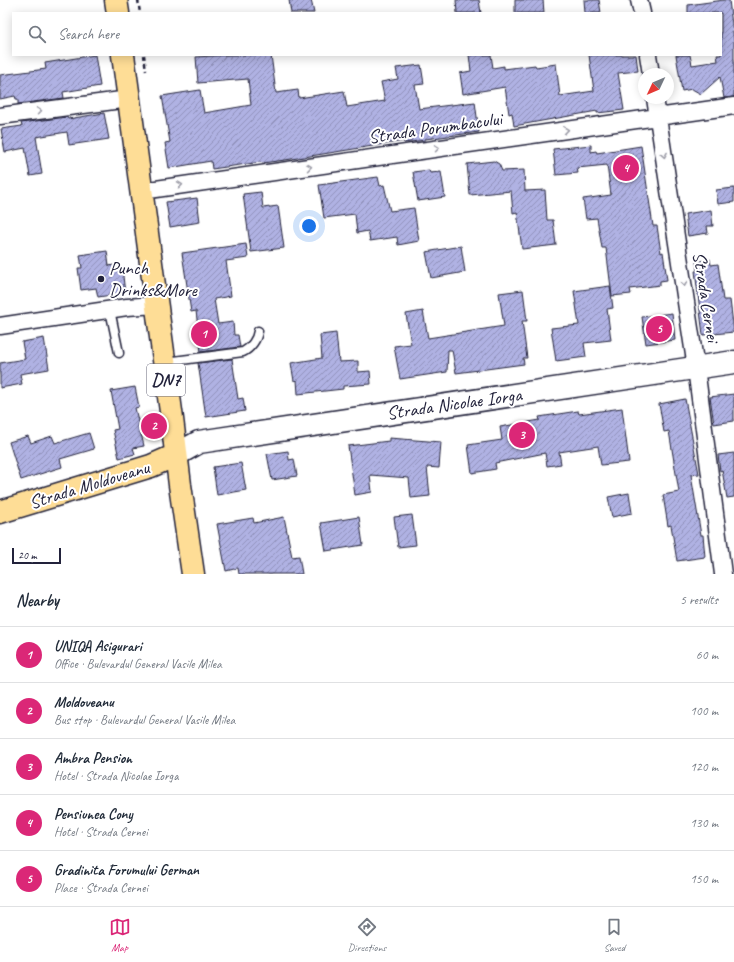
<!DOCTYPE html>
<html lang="en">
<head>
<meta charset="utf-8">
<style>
  :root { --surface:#fff; --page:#f6f6f7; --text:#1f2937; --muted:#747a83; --line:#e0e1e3; --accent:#db2777 }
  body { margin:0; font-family:Caveat,sans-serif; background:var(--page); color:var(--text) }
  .compass { position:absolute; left:638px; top:68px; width:36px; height:36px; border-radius:50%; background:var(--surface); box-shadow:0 2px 10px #0003; rotate:226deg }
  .scale { position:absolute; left:12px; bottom:10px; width:49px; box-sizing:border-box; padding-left:4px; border:2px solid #22223b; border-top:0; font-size:11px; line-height:14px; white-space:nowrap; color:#22223b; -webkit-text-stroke:3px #fff; paint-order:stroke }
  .you { position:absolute; left:309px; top:226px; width:14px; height:14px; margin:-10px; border:3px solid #fff; border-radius:50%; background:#1a73e8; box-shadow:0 0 0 6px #1a73e833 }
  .badge { display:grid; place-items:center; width:26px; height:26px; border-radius:50%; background:var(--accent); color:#fff; font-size:13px; font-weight:700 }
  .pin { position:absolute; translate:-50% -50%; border:2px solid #fff; box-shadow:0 1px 4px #0006 }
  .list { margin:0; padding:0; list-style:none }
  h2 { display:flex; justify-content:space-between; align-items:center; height:52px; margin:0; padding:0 16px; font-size:17px }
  h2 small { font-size:13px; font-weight:400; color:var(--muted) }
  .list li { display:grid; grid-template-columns:26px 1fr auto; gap:12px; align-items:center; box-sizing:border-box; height:56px; padding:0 16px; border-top:1px solid var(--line) }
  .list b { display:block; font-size:15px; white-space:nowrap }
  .list p { margin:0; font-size:13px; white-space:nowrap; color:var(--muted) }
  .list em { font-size:13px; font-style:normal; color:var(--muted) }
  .icon { flex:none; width:22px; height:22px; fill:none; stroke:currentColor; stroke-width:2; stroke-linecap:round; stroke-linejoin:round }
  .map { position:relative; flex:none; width:734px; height:574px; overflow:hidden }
  .search { position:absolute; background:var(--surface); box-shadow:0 2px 10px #0003; left:12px; right:12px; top:12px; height:44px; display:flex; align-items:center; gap:10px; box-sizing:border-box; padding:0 14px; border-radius:0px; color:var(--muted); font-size:15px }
  .sheet { height:332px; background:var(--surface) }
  nav { display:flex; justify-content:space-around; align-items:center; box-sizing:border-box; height:56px; border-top:1px solid var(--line); background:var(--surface); font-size:11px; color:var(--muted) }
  nav a { display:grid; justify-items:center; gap:2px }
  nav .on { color:var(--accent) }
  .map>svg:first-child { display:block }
  .building { fill:url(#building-hatch); stroke:#22223b }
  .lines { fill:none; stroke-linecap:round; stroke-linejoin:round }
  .lane-casing { stroke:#22223b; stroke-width:11 }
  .street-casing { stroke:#22223b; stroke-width:19 }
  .secondary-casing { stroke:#22223b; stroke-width:25 }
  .primary-casing { stroke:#22223b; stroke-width:25 }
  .path { stroke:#22223b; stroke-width:2.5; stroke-dasharray:4 3; stroke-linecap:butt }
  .lane { stroke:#fff; stroke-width:8 }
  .street { stroke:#fff; stroke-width:16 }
  .secondary { stroke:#fff; stroke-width:22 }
  .primary { stroke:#fedd96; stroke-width:22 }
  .oneway { stroke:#9c9ca7 }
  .poi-dot { fill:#22223b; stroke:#fff; stroke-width:1.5 }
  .labels { text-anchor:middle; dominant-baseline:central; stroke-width:4; stroke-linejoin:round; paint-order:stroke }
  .shield { fill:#fff; stroke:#646476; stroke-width:1 }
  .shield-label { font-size:18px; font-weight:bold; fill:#22223b }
  .street-label { font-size:19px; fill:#22223b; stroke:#fff }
  .poi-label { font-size:19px; fill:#22223b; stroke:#fff; text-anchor:start }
</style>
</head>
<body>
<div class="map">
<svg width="734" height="574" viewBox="0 0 734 574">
  <defs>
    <pattern id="building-hatch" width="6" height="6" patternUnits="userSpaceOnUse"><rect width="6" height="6" fill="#b0b2e3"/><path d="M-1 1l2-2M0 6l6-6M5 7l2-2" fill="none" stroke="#8f90b9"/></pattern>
  </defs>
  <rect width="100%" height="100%" fill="#fff"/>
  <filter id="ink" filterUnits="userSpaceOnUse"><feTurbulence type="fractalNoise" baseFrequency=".025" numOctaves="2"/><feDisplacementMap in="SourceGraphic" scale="8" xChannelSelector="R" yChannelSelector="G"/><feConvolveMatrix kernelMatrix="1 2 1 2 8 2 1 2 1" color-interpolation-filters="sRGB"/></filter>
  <g filter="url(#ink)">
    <!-- building -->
    <path class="building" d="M289 0H311L314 13H291Z
      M456 0H479L481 13H457Z
      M515 0H543L544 13H515Z
      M584 0H599L601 13H585Z
      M724 0H729L734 41V97L724 98 720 77 701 94 692 89 682 91 676 55H690L692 65 718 61 717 55H721V13H688V5Z
      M95 55 100 86 63 92 64 98 18 104V99H16L15 96 0 99V75L46 69 45 63Z
      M229 55H271L276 93 298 90 299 98 344 91 347 107 385 101 381 82 398 79 396 68 421 65 424 84 415 85 419 109 475 102 479 132 425 139V140L404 143V141L285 160 262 163 261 162 212 169 211 161 169 168 165 143 170 142 162 96 200 90 204 113 251 105 248 79 198 83 196 57Z
      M469 55H491L493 68 504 66V69L535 65 536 67 556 64 560 96 594 91 589 55H636L638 71 618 73 624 110 597 113V111L514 126 512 113 509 114 505 87 463 94 460 73 471 71Z
      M104 113 109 139 69 145 67 132 36 137 42 174 30 176 25 148 5 152 1 129 22 126 21 123 67 117 68 119Z
      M591 145V152L596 151 597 153 641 146 653 226H657L661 253 663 252 667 280 660 281V285L630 289 631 294 612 296 606 248H602L597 218 586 219 583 199 611 195 607 165 577 168 578 173 556 175 553 149Z
      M494 161 499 164 502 171 524 170 525 191 545 190 547 220H553L556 245 522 249 517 212 513 213 511 191 470 195 467 164Z
      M429 170 430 173 441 172 445 197 418 201 413 172Z
      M378 177 380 186 384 185 390 211 414 208 419 241 398 245 397 237 370 241 368 231 357 233 355 214 324 218 319 185Z
      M734 188V202L718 204 716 190Z
      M261 192 263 208 278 206 284 248 251 252 243 194Z
      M197 198 200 222 170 227 166 202Z
      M711 210 713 226H707L708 233 688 236 685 214Z
      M246 244 248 258 226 261 231 296 214 299 218 324 233 322 234 335H238L240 347 201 352 196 311 191 312 182 253Z
      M461 246 465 272 431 278 426 252Z
      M107 251 109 266 114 265 115 270 122 268 125 293 98 297 96 288 81 290 78 268H82L80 255Z
      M710 259 711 265 718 264 723 300H730L734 332 703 335 695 271H697L696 262Z
      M610 286 613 308 607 309 611 340 584 343 586 357 556 361 551 328 579 325 574 291Z
      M523 290 527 321H522L527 358H523L524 364 456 373 452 350H448L447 372 400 379 394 346 411 344 406 314 423 311 428 338 504 326 499 293Z
      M672 313 675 340 646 344 642 317Z
      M336 333 339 362 358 361V372L370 371 371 384 343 386V389L298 394 297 380 294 381 291 363 322 358 320 335Z
      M44 338 49 369 20 374 22 384 0 388V363L25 359 22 342Z
      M232 359 238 399 243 398 245 411 206 417 198 363Z
      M135 387 139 407 135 408 144 446 133 448 135 454 119 458 113 430 118 429 111 391Z
      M734 394V421L714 424 710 397Z
      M685 399 699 474 691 475 701 535H703L705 557 677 561 671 525 668 526 663 495 679 492 669 431 664 432 659 404Z
      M622 408 629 462 601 465 598 446 559 452 561 464 547 466 545 453 495 463 496 469 472 473 468 445 502 440 500 427 540 420 539 417 578 411 579 414Z
      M89 433 94 449 60 459 62 467 21 480 9 442 28 436 31 443 52 436 55 443Z
      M389 438 441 442 439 468 427 467 430 496 411 498 409 478 370 475 372 492 355 495 348 446 389 441Z
      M288 451 289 460 294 459 297 476 272 480 267 454Z
      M734 453V497L727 498 722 470 720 471 718 455Z
      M241 463 246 490 217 495 213 467Z
      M629 493 632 513 612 517 608 497Z
      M412 515 416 545 398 547 394 517Z
      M284 517 292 557 299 556 302 574H239L238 568 226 571 217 524 253 518 254 523Z
      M359 517 363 545 326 551 321 523Z"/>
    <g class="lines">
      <defs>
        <path id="lane" d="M110 310 119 353
          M166 362 243 352C251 348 257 339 258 331"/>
        <path id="street" d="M639 0 642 13
          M648 55 651 74
          M655 98 696 368 723 574
          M0 116 129 99
          M142 191 734 106
          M0 326 127 307 156 305"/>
        <path id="secondary" d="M176 455 199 442 734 362"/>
        <path id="primary" d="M116 0 118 13
          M123 55 172 419 180 485 193 574
          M0 512 151 466 176 455"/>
      </defs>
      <!-- lane casing -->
      <use href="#lane" class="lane-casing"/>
      <!-- street casing -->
      <use href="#street" class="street-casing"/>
      <!-- secondary casing -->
      <use href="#secondary" class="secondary-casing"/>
      <!-- primary casing -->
      <use href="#primary" class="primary-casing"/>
      <!-- path -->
      <path class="path" d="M138 0 140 13
        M144 55 146 71"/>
      <!-- lane -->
      <use href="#lane" class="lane"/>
      <!-- street -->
      <use href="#street" class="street"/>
      <!-- secondary -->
      <use href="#secondary" class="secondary"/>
      <!-- primary -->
      <use href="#primary" class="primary"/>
    </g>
    <!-- one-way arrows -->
    <defs><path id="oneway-chevron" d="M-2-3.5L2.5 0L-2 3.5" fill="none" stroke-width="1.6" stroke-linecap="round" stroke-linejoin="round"/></defs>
    <g class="oneway">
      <use href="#oneway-chevron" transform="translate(39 111) rotate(-8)"/>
      <use href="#oneway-chevron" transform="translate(566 130) rotate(-8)"/>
      <use href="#oneway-chevron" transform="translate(437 148) rotate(-8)"/>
      <use href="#oneway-chevron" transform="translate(664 155) rotate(81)"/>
      <use href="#oneway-chevron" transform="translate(309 167) rotate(-8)"/>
      <use href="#oneway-chevron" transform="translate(180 185) rotate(-8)"/>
      <use href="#oneway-chevron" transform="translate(684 284) rotate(81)"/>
    </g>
  </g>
  <!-- markers -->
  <circle class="poi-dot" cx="101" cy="279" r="4"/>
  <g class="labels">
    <!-- shield labels -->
    <rect class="shield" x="147" y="364" width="38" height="32" rx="3"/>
    <g class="shield-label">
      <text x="166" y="380">DN7</text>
    </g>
    <!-- street labels -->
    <g class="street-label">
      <text transform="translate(435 128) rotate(-8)">Strada Porumbacului</text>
      <text transform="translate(706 297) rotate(81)">Strada Cernei</text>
      <text transform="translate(454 404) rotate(-8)">Strada Nicolae Iorga</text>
      <text transform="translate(89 485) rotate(-17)">Strada Moldoveanu</text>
    </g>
    <!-- poi labels -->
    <g class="poi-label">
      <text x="109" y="268">Punch<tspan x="109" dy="22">Drinks&amp;More</tspan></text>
    </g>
  </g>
</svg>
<svg class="compass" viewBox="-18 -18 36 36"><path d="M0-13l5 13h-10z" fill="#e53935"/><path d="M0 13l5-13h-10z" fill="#747a83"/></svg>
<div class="scale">20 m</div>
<div class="you"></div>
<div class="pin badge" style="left:204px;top:334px">1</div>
<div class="pin badge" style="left:154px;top:426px">2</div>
<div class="pin badge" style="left:522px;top:435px">3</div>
<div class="pin badge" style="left:626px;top:168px">4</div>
<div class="pin badge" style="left:659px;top:329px">5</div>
<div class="search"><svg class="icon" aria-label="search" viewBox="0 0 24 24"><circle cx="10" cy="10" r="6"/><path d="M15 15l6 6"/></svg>Search here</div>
</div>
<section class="sheet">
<h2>Nearby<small>5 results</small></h2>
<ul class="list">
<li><span class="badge">1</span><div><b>UNIQA Asigurari</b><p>Office · Bulevardul General Vasile Milea</p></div><em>60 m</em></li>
<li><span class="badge">2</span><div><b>Moldoveanu</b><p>Bus stop · Bulevardul General Vasile Milea</p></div><em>100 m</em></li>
<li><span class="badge">3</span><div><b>Ambra Pension</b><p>Hotel · Strada Nicolae Iorga</p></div><em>120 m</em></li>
<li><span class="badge">4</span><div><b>Pensiunea Cony</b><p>Hotel · Strada Cernei</p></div><em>130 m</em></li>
<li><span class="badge">5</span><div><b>Gradinita Forumului German</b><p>Place · Strada Cernei</p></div><em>150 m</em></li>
</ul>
</section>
<nav>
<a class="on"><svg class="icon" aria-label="map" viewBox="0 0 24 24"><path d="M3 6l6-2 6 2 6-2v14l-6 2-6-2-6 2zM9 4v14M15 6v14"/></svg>Map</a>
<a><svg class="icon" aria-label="directions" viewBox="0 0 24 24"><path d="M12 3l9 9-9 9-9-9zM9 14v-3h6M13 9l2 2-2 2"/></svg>Directions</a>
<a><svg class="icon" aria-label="saved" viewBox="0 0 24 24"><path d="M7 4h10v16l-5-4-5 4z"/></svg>Saved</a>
</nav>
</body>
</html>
